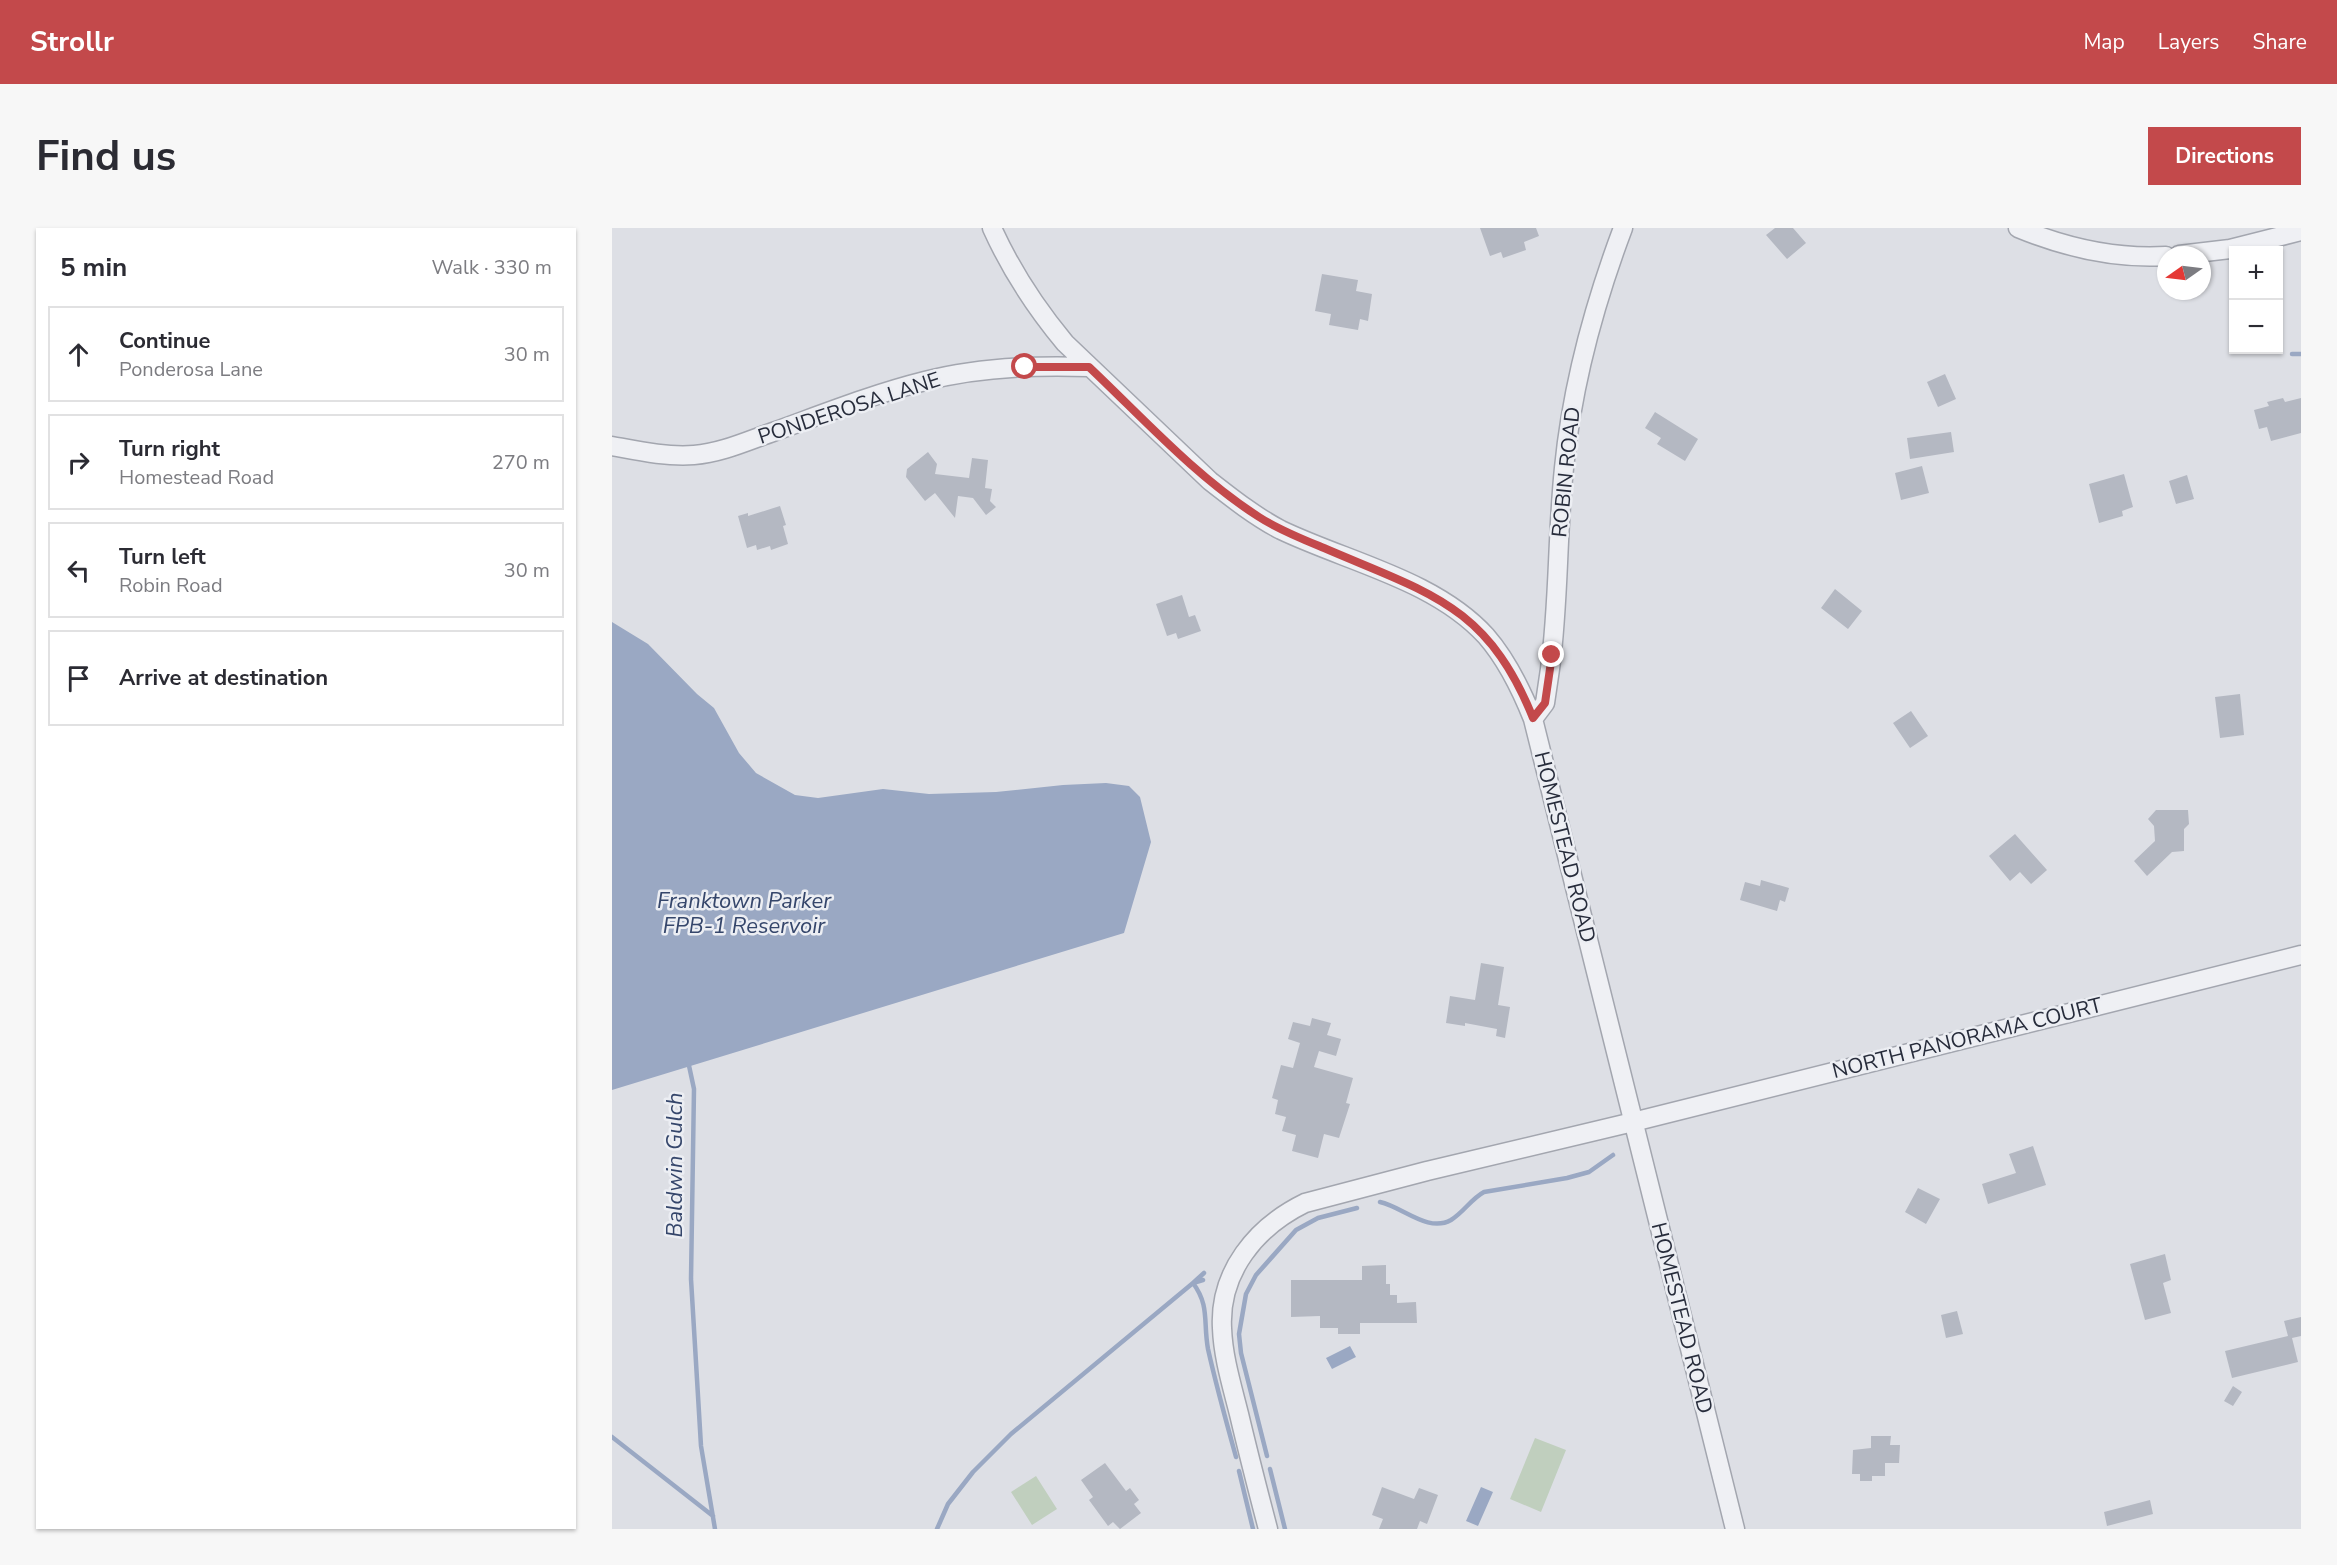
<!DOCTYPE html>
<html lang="en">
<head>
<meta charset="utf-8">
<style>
  :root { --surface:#fff; --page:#f7f7f7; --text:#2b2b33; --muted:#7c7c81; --line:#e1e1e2; --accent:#c3494b }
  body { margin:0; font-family:"Nunito Sans",sans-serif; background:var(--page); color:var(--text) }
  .controls { position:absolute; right:18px; top:18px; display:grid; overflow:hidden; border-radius:0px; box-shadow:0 2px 4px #0004 }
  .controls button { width:54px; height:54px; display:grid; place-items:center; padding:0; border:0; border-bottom:2px solid var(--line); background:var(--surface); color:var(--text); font:30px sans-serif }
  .compass { position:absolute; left:1545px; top:18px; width:54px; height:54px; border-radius:50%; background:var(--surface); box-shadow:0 2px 4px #0004; rotate:256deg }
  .stop { position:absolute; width:18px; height:18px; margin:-14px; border:4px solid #c3494b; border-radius:50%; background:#fff }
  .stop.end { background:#c3494b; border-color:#fff; box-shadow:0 2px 6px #0008 }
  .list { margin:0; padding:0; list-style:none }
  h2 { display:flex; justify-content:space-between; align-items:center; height:78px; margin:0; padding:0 24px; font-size:26px }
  h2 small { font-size:20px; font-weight:400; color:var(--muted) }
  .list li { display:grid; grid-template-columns:39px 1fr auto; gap:18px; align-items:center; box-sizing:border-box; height:96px; margin:0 12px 12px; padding:0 12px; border:2px solid var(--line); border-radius:0px }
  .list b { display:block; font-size:22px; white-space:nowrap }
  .list p { margin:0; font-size:20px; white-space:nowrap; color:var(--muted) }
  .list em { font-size:20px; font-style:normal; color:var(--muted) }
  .icon { flex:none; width:33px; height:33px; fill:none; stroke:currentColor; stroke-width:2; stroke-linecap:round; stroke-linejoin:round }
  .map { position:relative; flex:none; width:1689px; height:1301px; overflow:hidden; border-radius:0px }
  header { display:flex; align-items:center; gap:36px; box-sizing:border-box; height:84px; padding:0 30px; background:var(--accent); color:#fff }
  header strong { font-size:28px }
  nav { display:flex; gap:33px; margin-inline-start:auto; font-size:21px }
  .intro { display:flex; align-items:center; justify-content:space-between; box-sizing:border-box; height:144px; padding:0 36px }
  h1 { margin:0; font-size:42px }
  .button { padding:15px 27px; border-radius:0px; background:var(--accent); color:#fff; font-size:21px; font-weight:700 }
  main { display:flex; gap:36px; padding:0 36px }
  aside { flex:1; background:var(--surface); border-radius:0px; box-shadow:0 2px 4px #0004 }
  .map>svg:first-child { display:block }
  .green { fill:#c0cfbe }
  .water { fill:#9aa8c3 }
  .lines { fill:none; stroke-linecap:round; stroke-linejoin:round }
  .stream { stroke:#9aa8c3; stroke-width:4.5 }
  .building { fill:#b4b8c2 }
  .minor-casing { stroke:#a3a6af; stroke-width:21 }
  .minor { stroke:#eff0f4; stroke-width:18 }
  .route { stroke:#c3494b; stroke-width:8 }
  .labels { text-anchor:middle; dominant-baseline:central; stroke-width:5; stroke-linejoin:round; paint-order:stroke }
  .street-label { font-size:21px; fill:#272c3b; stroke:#eceef3 }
  .water-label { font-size:22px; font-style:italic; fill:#35466b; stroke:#eceef3 }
</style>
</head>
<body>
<header>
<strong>Strollr</strong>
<nav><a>Map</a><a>Layers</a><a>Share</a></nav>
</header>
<div class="intro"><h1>Find us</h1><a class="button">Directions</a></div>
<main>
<aside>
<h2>5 min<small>Walk · 330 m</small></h2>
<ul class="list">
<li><svg class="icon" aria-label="ahead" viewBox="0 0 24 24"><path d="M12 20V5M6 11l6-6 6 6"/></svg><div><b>Continue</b><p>Ponderosa Lane</p></div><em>30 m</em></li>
<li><svg class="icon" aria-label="right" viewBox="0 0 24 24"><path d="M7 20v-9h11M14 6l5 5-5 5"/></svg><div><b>Turn right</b><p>Homestead Road</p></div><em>270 m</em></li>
<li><svg class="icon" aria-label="left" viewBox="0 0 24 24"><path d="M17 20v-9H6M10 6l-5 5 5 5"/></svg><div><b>Turn left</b><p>Robin Road</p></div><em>30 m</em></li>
<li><svg class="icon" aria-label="arrive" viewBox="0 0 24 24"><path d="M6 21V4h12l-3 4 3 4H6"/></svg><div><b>Arrive at destination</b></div></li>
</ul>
</aside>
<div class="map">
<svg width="1689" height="1301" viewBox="0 0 1689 1301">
  <rect width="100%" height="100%" fill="#dddfe5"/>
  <!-- green -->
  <path class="green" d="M923 1210 954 1222 929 1284 898 1271Z
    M424 1248 445 1281 420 1297 399 1264Z"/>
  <!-- water -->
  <path class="water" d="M0 394 36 416 85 466 102 480 127 525 144 545 183 567 206 570 271 561 317 566 384 564 451 557 494 555 517 558 528 569 539 614 512 705 0 862Z
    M738 1118 744 1129 720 1141 714 1130Z
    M869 1259 881 1264 866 1298 854 1293Z"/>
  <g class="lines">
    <!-- stream -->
    <path class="stream" d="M1680 126H1689
      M76 833 82 861 79 1051 89 1218 103 1301
      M768 974C791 979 816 1005 839 992 852 984 859 971 872 964L955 950 977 944 1001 927
      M592 1045 581 1055C598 1078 591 1094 596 1121 604 1157 614 1193 624 1229
      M0 1209 101 1288
      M655 1228 629 1125 627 1106 634 1066 644 1047 684 1002 706 990 745 980
      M658 1241 673 1301
      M627 1243 641 1301
      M325 1301 336 1276 361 1244 399 1206 581 1055 591 1052"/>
  </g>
  <!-- building -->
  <path class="building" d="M868 0H924L927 8 912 14 914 22 891 30 889 24 878 28Z
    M1163 0H1181L1194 15 1175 31 1154 7Z
    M710 46 746 52 744 63 760 66 756 93 748 91 746 102 717 97 719 86 703 83Z
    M1333 146 1344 171 1326 179 1315 154Z
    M1671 170 1673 174 1689 170V205L1659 213 1655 199 1647 201 1642 182 1657 178 1655 174Z
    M1043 184 1086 211 1073 233 1045 216 1049 210 1033 200Z
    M1339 204 1342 224 1298 231 1295 210Z
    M316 224 325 236 323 246 357 250 360 230 376 232 373 260 380 261 378 273 384 279 374 287 361 270 346 268 343 290 323 265 313 273 294 249 295 241Z
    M1310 238 1317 265 1289 272 1283 245Z
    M1512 246 1521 279 1510 283 1511 288 1487 295 1477 256Z
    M1575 247 1582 271 1564 276 1557 253Z
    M168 278 174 297 171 298 176 316 159 322 158 318 145 322 144 317 135 320 126 288 136 285V288Z
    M1223 361 1250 383 1236 401 1209 380Z
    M570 367 577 389 583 387 589 403 566 411 564 405 555 408 544 376Z
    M1628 466 1632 507 1608 510 1603 469Z
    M1299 483 1316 508 1298 520 1281 495Z
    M1544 582H1576L1577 596 1572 601V623L1560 624 1535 648 1522 633 1543 613 1542 598 1536 591Z
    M1403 606 1435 642 1419 656 1408 644 1398 653 1377 628Z
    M1149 652 1177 660 1173 674 1168 672 1165 683 1128 672 1133 654 1148 658Z
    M869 735 892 739 886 777 898 779 893 810 884 808 885 801 853 795V798L834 795 838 768 863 772Z
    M700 790 719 795 715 807 729 811 724 828 707 823 702 839 741 850 734 875 738 876 727 910 712 906 706 930 680 923 684 907 670 903 674 889 663 886 666 872 660 870 669 837 681 840 688 815 676 811 681 794 698 798Z
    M1421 918 1434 957 1376 976 1370 956 1404 945 1397 926Z
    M1306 960 1328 971 1314 996 1293 984Z
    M1553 1026 1559 1052 1551 1055 1559 1085 1533 1092 1518 1036Z
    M774 1037V1056H778V1067H785V1075L804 1074 805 1095H748V1106H726V1100H708V1088L679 1089V1052H750V1038Z
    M1345 1083 1351 1106 1334 1110 1329 1087Z
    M1689 1089V1108L1680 1110 1686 1134 1620 1150 1613 1123 1676 1108 1672 1093Z
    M1621 1158 1630 1164 1621 1178 1612 1173Z
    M1259 1208H1279L1278 1217H1288L1287 1235H1273V1248H1260V1253H1248V1246H1240L1241 1222 1259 1220Z
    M493 1235 514 1263 518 1260 527 1272 522 1276 529 1285 508 1301 501 1294 496 1298 477 1272 481 1269 469 1252Z
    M770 1259 802 1271 807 1260 826 1267 815 1296 808 1293 805 1301H767L771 1291 760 1287Z
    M1538 1272 1541 1286 1495 1298 1492 1284Z"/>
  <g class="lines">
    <defs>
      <path id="minor" d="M380 0C399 42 423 79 453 115L598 253C621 271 644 289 669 302 736 334 823 352 874 408 895 432 909 461 921 491L1123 1301
        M1406 0C1452 19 1504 31 1554 28
        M1567 27 1618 21 1689 3
        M0 218C27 223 54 229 82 227 109 225 135 213 161 204 211 186 261 166 313 153 366 139 422 137 477 139
        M921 491 933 475 938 441C947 375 945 307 952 240 960 158 982 77 1011 0
        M656 1301C646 1263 636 1224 627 1186 620 1158 611 1129 610 1100 607 1044 644 999 693 975L815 943 1021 894 1689 727"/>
    </defs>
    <!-- minor casing -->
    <use href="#minor" class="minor-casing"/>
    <!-- minor -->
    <use href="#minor" class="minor"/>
  </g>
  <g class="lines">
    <!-- route -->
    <path class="route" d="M413 139H477C531 190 583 248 647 289 667 302 690 311 712 320 816 365 875 376 921 490L933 475 940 427"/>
  </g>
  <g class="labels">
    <!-- street labels -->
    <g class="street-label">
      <text transform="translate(237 180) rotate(-18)">PONDEROSA LANE</text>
      <text transform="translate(954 244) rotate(-84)">ROBIN ROAD</text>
      <text transform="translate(953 619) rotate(76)">HOMESTEAD ROAD</text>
      <text transform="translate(1355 810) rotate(-14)">NORTH PANORAMA COURT</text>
      <text transform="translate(1070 1090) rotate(76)">HOMESTEAD ROAD</text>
    </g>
    <!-- water labels -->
    <g class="water-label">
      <text x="132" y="673">Franktown Parker<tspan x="132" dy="25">FPB-1 Reservoir</tspan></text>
      <text transform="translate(63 937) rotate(-90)">Baldwin Gulch</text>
    </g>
  </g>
</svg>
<div class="controls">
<button>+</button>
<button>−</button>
</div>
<svg class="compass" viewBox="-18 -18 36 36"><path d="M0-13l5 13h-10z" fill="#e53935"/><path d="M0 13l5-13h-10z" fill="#7c7c81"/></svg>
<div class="stop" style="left:413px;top:139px"></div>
<div class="stop end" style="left:940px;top:427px"></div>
</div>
</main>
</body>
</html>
